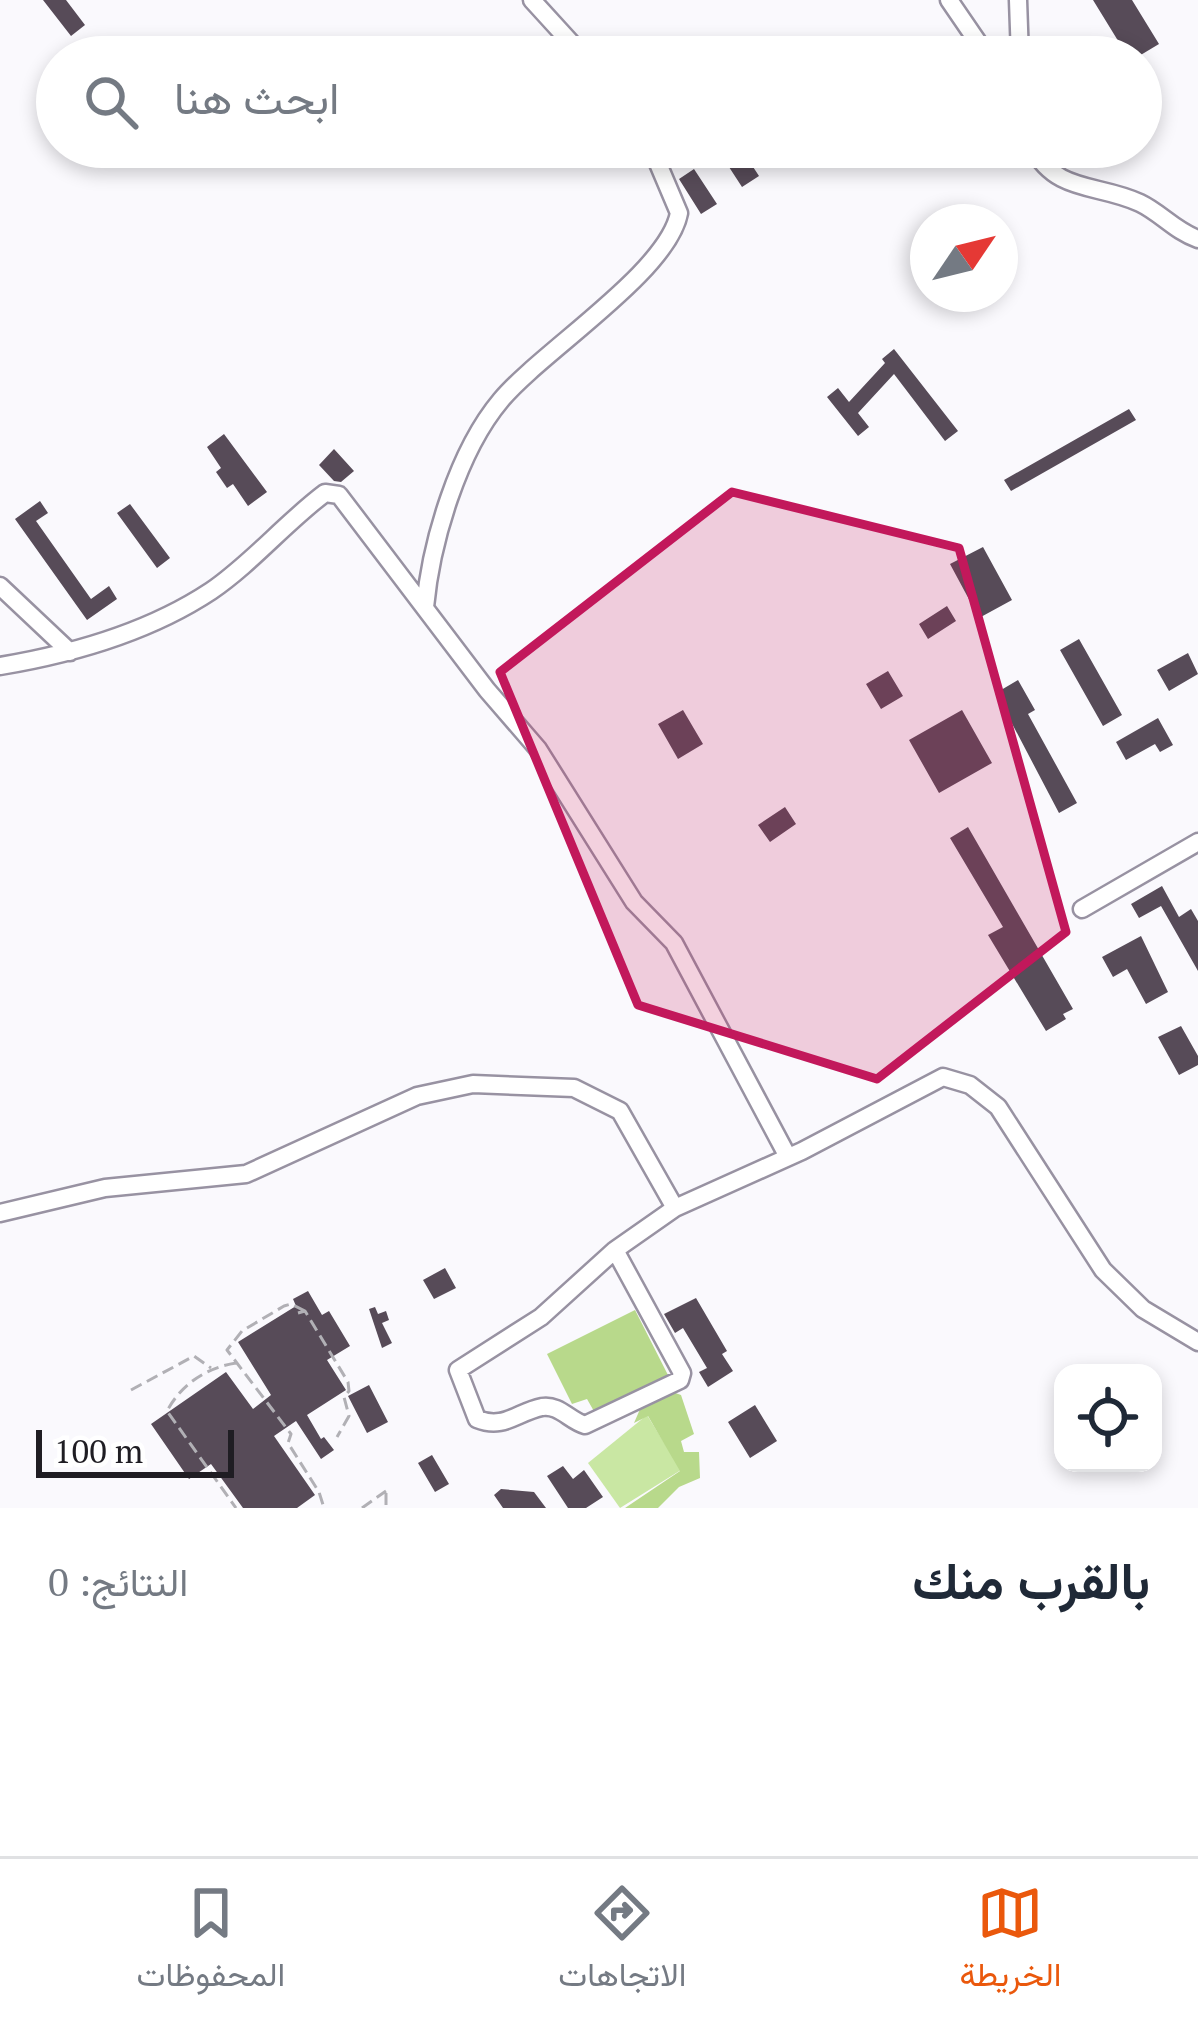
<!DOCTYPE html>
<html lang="ar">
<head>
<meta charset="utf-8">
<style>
  :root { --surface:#fff; --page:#f6f6f7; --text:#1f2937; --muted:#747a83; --line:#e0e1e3; --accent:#ea580c }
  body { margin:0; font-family:"PT Serif",Vazirmatn,serif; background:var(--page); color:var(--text); direction:rtl }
  .controls { position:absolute; right:36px; bottom:36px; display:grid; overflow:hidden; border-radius:24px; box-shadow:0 6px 18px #0003 }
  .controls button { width:108px; height:108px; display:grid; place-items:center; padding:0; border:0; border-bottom:3px solid var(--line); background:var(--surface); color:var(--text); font:60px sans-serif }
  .compass { position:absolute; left:910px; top:204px; width:108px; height:108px; border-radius:50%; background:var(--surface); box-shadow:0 6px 18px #0003; rotate:55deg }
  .scale { position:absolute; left:36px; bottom:30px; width:198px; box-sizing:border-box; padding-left:12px; border:6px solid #1f1d23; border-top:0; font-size:33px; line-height:42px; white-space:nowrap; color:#1f1d23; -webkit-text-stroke:9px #fff; paint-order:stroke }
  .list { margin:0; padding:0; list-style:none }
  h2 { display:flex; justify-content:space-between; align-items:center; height:156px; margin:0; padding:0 48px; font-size:51px }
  h2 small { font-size:39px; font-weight:400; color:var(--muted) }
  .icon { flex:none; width:66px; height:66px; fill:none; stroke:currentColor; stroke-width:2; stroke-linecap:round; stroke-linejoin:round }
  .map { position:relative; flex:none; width:1198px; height:1508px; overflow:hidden; direction:ltr }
  .search { position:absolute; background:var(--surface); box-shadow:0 6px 18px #0003; left:36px; right:36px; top:36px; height:132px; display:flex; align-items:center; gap:30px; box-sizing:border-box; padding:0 42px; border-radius:66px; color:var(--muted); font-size:45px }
  .sheet { height:348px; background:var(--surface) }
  nav { display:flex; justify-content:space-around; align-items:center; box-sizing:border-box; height:168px; border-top:3px solid var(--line); background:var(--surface); font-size:33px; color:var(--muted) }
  nav a { display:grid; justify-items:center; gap:6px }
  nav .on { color:var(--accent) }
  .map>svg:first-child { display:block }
  .green { fill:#c9e7a3 }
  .forest { fill:#b8d98b }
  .building { fill:#574b58 }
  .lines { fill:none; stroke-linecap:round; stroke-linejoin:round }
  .minor-casing { stroke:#9892a2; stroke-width:21 }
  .path { stroke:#b1b0b5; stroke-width:3; stroke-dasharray:12 6; stroke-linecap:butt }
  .minor { stroke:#fff; stroke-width:16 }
  .marked { fill:#c2185b; fill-opacity:0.2; stroke:#c2185b; stroke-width:9; stroke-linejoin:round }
</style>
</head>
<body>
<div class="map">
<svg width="1198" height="1508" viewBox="0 0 1198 1508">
  <rect width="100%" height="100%" fill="#faf9fd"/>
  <!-- green -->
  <path class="green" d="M647 1415 681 1470 620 1508 588 1463Z"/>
  <!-- forest -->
  <path class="forest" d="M635 1310 671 1381 595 1413 587 1399 572 1404 547 1354Z
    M667 1390 681 1395 694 1434 681 1441 684 1452H699L700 1478 679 1487 658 1508H625L680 1471 648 1416 634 1423 644 1400Z"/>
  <!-- building -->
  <path class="building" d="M43 0H66L85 25 71 36Z
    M1093 0H1132L1159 44 1139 56 1136 52 1128 57Z
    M716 147H740L759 176 742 187Z
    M694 169 717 204 701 214 679 179Z
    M894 349 958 431 945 441 894 374 858 413 869 427 858 436 827 397 838 388 849 402 885 363 882 359Z
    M1129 409 1136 420 1011 491 1004 480Z
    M224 434 267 492 248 506 233 484 227 488 216 472 221 468 207 447Z
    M334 449 354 471 341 482 334 481 319 465Z
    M40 501 48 513 36 521 91 599 109 586 117 599 87 620 15 519Z
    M130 504 170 558 157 568 117 513Z
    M983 547 1012 600 979 618 950 564Z
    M947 606 956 621 928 639 919 624Z
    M1079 639 1122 715 1103 726 1060 650Z
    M1188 653 1198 674 1169 691 1157 670Z
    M888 671 903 696 881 709 866 684Z
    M1018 680 1035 710 1028 714 1077 803 1059 813 996 693Z
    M683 710 703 744 678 759 658 724Z
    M962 710 992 763 939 793 909 740Z
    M1158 718 1173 745 1160 752 1155 744 1126 760 1116 742Z
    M785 807 796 824 770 842 758 825Z
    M968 827 1073 1009 1063 1014 1066 1019 1046 1031 988 935 1003 927 950 838Z
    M1162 886 1179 917 1191 909 1198 921V971L1161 906 1139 918 1131 904Z
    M1141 936 1168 992 1146 1004 1127 969 1113 977 1102 957Z
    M1181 1026 1198 1056V1065L1179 1075 1158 1037Z
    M445 1268 456 1288 434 1299 423 1280Z
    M308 1291 322 1315 329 1311 350 1346 327 1360 346 1390 307 1415 321 1439 324 1437 334 1450 321 1459 296 1421 274 1436 315 1495 297 1508H243L211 1464 189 1479 151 1424 226 1372 253 1409 271 1395 238 1342 296 1306 293 1299Z
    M696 1298 727 1351 722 1354 733 1371 708 1387 699 1372 707 1368 683 1328 675 1333 664 1314Z
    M375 1307 378 1314 386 1311 389 1320 382 1323 392 1343 382 1348 369 1309Z
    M369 1385 388 1422 367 1433 348 1396Z
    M755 1405 777 1441 750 1458 728 1422Z
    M432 1455 449 1484 435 1492 418 1463Z
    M563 1466 573 1479 584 1470 603 1497 586 1508H568L547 1476Z
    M501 1489 534 1492 546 1508H503L494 1495Z"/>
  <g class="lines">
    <defs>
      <path id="minor" d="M532 0 584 57
        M949 0 988 57
        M1018 0 1020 57
        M1032 147C1057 194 1097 183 1140 203 1161 213 1175 231 1198 239
        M0 586 70 652
        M425 607C431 542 458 451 501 400 542 351 668 272 679 213L651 147
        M0 666C72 654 149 632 211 591 252 563 285 523 325 493L339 495 487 690 538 749 634 902 674 943 788 1157
        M1082 909 1198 842
        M0 1213 105 1188 246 1174 417 1096 473 1084 574 1088 620 1111 675 1208 802 1151 943 1077 970 1085 998 1107 1103 1270 1143 1309 1198 1342
        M615 1250 682 1373 680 1380 585 1425C570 1421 559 1404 542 1407 517 1412 504 1430 477 1419L458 1370 541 1317 615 1250 675 1208"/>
    </defs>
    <!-- minor casing -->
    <use href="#minor" class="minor-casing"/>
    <!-- path -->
    <path class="path" d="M305 1311 291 1304 284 1306 242 1331 227 1350 291 1434 288 1443 319 1492 324 1508
      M298 1313 305 1311 348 1382 349 1391 344 1397 349 1416 337 1437
      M236 1363C205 1368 181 1385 167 1411L236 1508
      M131 1390 194 1356 211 1368
      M386 1493V1508
      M362 1508 386 1491"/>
    <!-- minor -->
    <use href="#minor" class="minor"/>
  </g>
  <!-- marked area -->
  <path class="marked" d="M732 492 959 548 1066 932 877 1079 638 1005 500 672Z"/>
</svg>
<div class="controls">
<button><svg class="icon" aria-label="locate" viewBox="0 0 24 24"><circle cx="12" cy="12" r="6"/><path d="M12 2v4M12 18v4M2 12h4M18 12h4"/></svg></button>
</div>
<svg class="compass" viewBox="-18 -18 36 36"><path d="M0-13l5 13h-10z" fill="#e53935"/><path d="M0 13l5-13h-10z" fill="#747a83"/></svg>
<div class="scale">100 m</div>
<div class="search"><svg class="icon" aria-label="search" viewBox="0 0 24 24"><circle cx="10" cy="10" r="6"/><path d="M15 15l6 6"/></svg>ابحث هنا</div>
</div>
<section class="sheet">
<h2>بالقرب منك<small>النتائج: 0</small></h2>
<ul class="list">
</ul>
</section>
<nav>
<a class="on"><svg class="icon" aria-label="map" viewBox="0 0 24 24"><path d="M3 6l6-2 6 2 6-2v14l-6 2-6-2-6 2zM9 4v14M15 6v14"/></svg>الخريطة</a>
<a><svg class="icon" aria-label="directions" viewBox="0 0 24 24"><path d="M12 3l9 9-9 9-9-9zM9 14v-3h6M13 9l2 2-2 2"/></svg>الاتجاهات</a>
<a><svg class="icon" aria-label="saved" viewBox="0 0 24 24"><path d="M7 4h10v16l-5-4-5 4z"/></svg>المحفوظات</a>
</nav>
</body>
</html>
